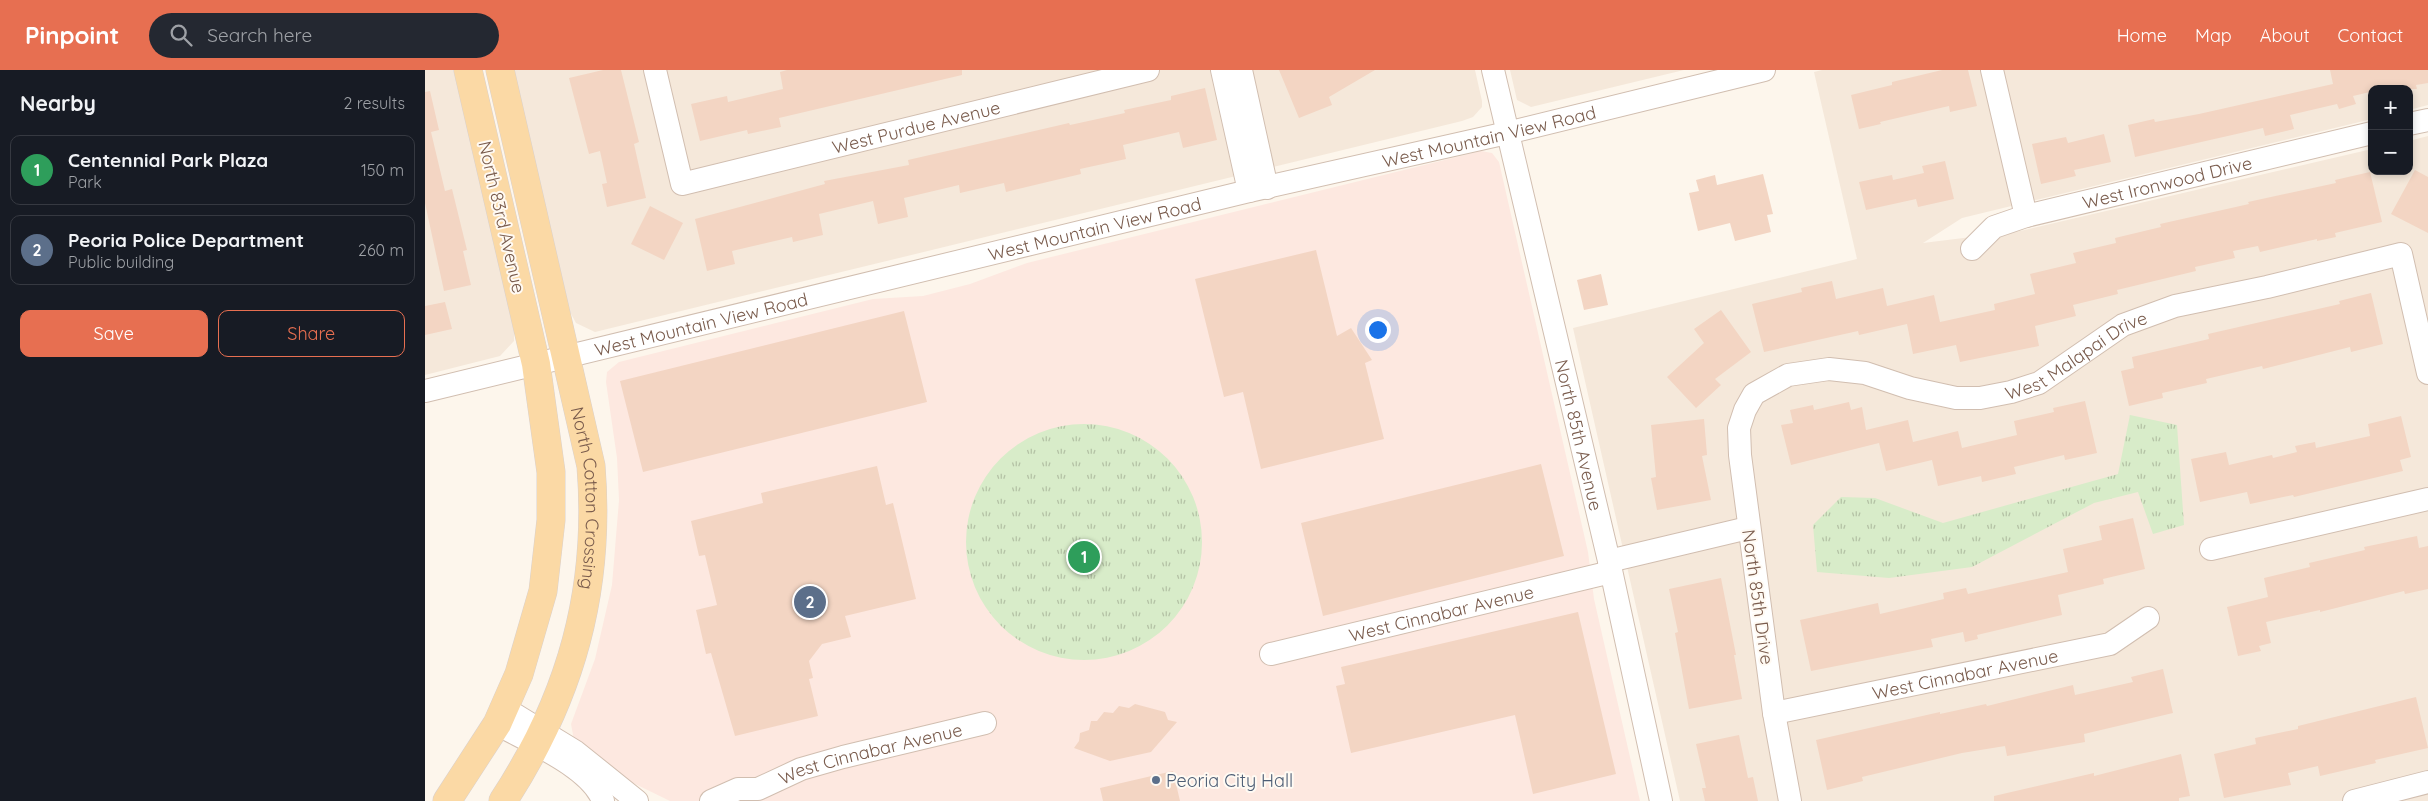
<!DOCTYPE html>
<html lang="en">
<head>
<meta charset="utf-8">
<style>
  :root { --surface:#171b24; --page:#242831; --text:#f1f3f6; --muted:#9ea1a6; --line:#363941; --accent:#e76f51 }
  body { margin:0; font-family:Quicksand,sans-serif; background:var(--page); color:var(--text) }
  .controls { position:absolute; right:15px; top:15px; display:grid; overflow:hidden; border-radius:10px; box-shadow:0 2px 8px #0003 }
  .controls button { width:45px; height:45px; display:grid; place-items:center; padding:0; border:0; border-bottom:1px solid var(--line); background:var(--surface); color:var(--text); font:25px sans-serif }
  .you { position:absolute; left:952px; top:259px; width:18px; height:18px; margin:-12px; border:4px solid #fff; border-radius:50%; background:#1a73e8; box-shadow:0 0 0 8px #1a73e833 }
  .badge { display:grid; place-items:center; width:32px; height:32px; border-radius:50%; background:var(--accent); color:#fff; font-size:16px; font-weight:700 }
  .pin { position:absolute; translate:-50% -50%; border:2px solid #fff; box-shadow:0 1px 5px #0006 }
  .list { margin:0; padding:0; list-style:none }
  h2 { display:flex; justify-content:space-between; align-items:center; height:65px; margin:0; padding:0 20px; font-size:21px }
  h2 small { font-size:16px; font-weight:400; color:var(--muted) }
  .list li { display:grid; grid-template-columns:32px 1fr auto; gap:15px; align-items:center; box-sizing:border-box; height:70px; margin:0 10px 10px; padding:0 10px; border:1px solid var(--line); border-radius:10px }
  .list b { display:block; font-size:19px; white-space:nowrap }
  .list p { margin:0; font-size:16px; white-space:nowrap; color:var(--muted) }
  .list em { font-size:16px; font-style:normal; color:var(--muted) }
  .actions { display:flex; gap:10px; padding:15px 20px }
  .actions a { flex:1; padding:11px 0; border:1px solid var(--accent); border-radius:10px; text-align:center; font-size:18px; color:var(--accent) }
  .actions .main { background:var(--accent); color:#fff }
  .icon { flex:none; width:28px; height:28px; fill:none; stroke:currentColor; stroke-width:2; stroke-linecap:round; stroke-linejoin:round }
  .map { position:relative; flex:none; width:2003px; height:731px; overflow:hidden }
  header { display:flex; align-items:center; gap:30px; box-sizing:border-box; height:70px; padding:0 25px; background:var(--accent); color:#fff }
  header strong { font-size:24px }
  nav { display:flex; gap:28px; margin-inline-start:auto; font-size:18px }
  .search { width:350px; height:45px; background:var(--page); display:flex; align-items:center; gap:12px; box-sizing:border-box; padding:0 18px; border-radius:28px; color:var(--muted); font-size:19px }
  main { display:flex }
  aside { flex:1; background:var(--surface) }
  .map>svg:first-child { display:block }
  .residential { fill:#f5e8da }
  .commercial { fill:#fde8e0 }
  .park { fill:url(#park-tufts) }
  .building { fill:#f3d5c3 }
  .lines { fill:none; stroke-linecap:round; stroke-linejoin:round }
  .minor-casing { stroke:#d1beb0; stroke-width:24 }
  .major-casing { stroke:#dad1cd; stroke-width:29 }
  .minor { stroke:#fff; stroke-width:22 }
  .major { stroke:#fbd9a5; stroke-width:28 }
  .service-dot { fill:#5c6f8a; stroke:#fffaf3; stroke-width:2 }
  .labels { text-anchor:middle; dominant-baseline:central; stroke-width:4; stroke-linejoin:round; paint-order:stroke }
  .street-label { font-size:18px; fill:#7a5c4d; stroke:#fffaf3 }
  .service-label { font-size:18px; fill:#4e5e75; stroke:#fffaf3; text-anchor:start }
</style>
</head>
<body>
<header>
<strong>Pinpoint</strong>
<div class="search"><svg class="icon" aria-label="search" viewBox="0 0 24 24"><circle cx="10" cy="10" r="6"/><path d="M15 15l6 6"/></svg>Search here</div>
<nav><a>Home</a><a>Map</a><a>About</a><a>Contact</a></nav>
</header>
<main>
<aside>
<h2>Nearby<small>2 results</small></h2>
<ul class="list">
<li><span class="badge" style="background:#2e9e5b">1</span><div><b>Centennial Park Plaza</b><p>Park</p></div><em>150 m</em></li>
<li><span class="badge" style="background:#5c6f8a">2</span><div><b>Peoria Police Department</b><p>Public building</p></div><em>260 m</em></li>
</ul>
<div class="actions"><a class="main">Save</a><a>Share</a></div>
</aside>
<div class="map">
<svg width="2003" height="731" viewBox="0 0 2003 731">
  <defs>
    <pattern id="park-tufts" width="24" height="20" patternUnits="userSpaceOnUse" patternTransform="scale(1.25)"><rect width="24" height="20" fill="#d8ecc9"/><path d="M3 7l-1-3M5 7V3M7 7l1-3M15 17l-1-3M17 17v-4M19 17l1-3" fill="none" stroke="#b4c2a5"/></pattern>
  </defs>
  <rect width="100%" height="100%" fill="#fdf6ec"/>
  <!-- residential -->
  <path class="residential" d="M0 0H30L89 261V271L75 286 0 305Z
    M89 0H1050L1057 31V37L1048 47 1037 51 170 262 151 253 145 242Z
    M1085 0H1259L1106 37 1092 30Z
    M1397 0H2003V35L1984 40V19H1947V49L1537 148 1498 173 1595 161 1947 79V101H1984V71L2003 66V731H1255L1148 258 1432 189 1389 2Z"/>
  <!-- commercial -->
  <path class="commercial" d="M1056 81 1067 83 1074 92 1163 482 1169 529 1215 731H245L202 710 149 670 146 654 170 589 187 515 194 430 192 388 181 312 182 302 194 292 448 229 498 226 545 214 602 193Z"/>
  <!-- park -->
  <path class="park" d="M1705 345 1752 355 1759 455 1728 464 1713 422 1669 433 1547 497 1464 508 1392 502 1388 455 1416 427 1450 428 1518 453 1693 404Z
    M541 472a118 118 0 1 1 236 0a118 118 0 1 1-236 0Z"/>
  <!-- building -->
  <path class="building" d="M178 0H196L214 72 209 74 221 128 182 137 177 114 182 113 175 81 164 84 144 8Z
    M362 0H537V5L354 48 356 57 323 64 322 60 275 71 266 34 302 26 303 32 358 19 355 2Z
    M854 0H950L904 27 907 35 874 48Z
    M1517 0H1543L1552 36 1525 42 1524 36 1455 52 1456 54 1434 59 1426 25 1467 15V12Z
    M1905 0H2003V13L1991 15 1992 19H1945V22L1928 26 1931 34 1914 39 1912 34 1865 45 1869 59 1840 66 1838 58 1710 87 1703 55 1729 49 1730 52 1774 44 1908 14Z
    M780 18 792 70 758 78 754 62 698 75 701 89 655 99 656 104 614 114 581 122 579 113 535 123 534 115 479 128 483 147 453 154 448 131 394 144 398 165 368 172 367 167 307 181 310 194 282 201 270 149 400 114 399 111 484 95 483 90 644 53 645 55 700 43 699 40 746 30V26Z
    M5 21 14 60 6 62 20 121 27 119 42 180 38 181 46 215 19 221 0 133V22Z
    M1679 64 1686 92 1649 100 1651 106 1616 114 1607 74 1641 67 1643 73Z
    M1520 91 1529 129 1493 137 1491 129 1441 140 1434 112 1467 105 1468 110 1499 103 1497 96Z
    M1990 100 2003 107V163L1966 144Z
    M1945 102 1957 152 1910 163 1911 167 1892 171V169L1835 182 1833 176 1808 181 1810 188 1770 197 1771 201 1692 220 1693 224 1648 235 1651 246 1610 256 1614 276 1535 292 1531 275 1488 284 1482 254 1434 265 1433 261 1339 282 1327 234 1377 222 1376 218 1407 211 1411 229 1458 218 1462 236 1509 225 1515 252 1570 240 1569 234 1610 224 1605 204 1651 193 1648 183 1691 173 1690 168 1736 157 1735 154 1824 134 1823 132 1911 113 1910 110Z
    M1338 104 1348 144 1342 145 1346 162 1310 171 1305 153 1273 161 1264 123 1274 121 1271 110 1290 105 1292 115Z
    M225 136 258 153 239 190 206 174Z
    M891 180 912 266 926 258 947 290 940 293 959 369 836 399 818 322 799 327 770 209Z
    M1176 204 1183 235 1159 240 1152 210Z
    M1946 223 1958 274 1926 282 1925 277 1838 299 1837 296 1781 309 1782 313 1737 323 1738 328 1704 336 1696 301 1709 298 1707 287 1784 269 1783 264 1915 234 1914 231Z
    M20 232 27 259 0 265V236Z
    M1296 240 1326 282 1290 309 1296 315 1271 338 1242 307 1279 273 1269 259Z
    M479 241 502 332 218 402 195 311Z
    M1660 331 1672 383 1640 390 1639 385 1589 397 1591 404 1557 412 1556 406 1513 416 1507 390 1461 401 1454 373 1366 395 1356 355 1368 353 1365 340 1388 335 1389 340 1424 332 1426 340 1437 337 1441 360 1483 350 1488 372 1533 361 1537 378 1592 365 1589 351 1629 342 1628 338Z
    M1976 346 1986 387 1975 390 1978 401 1869 427 1868 425 1825 434 1822 422 1775 432 1766 389 1801 382 1804 395 1847 385 1848 388 1872 382 1870 376 1890 372 1891 378 1945 366 1943 354Z
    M1279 349 1282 385 1277 386 1286 430 1232 440 1226 408 1231 407 1226 355Z
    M1116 394 1139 486 898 546 876 453Z
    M452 396 461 435 468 433 491 529 420 546 426 567 397 574 384 591 388 608 384 609 393 646 310 666 286 583 281 584 271 540 292 535 280 485 274 486 266 451 338 433 336 423Z
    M1708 448 1720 499 1678 509 1679 514 1633 525 1637 545 1552 565 1553 569 1540 572 1538 562 1506 569 1508 577 1386 601 1375 550 1453 533 1455 544 1519 529 1518 523 1541 518 1543 524 1643 502 1638 479 1677 470 1674 456Z
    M1992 466 1994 478 2003 476V519L1980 524 1979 521 1895 542V540L1841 552 1846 573 1834 576 1836 581 1813 586 1802 537 1843 527 1839 508 1885 497 1884 493 1940 480 1939 477Z
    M1296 508 1311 585H1309L1317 629 1264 639 1250 563 1253 562 1244 519Z
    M1153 542 1191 704 1108 724 1090 645 926 683 911 616 920 614 916 597Z
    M1738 599 1748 643 1659 664 1660 672 1582 686 1580 676 1537 683 1437 707 1438 711 1402 720 1391 670 1515 642V644L1561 634 1562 636 1648 615 1650 625 1708 612 1706 607Z
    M1991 627 2003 678 1950 690 1951 693 1895 706 1893 696 1863 703 1866 715 1799 728 1789 684 1831 674 1830 668 1873 659V656Z
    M710 634 740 642 743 650 752 652 726 682 685 691 649 678 654 671 655 663 664 660 666 651H672L679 642 688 643 694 636 704 638Z
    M1314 665 1323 708 1328 707 1333 731H1280L1277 718H1281L1271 674Z
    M1756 684 1765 726 1754 728V731H1569V726L1669 703V706Z
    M748 701 755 731H678L675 718Z"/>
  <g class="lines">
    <defs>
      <g id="minor">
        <path id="s1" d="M230 0 257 114 723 0"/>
        <path d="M797 0 824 121"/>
        <path d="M816 0 842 118"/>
        <path id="s2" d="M1068 0 1184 491 1236 731"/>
        <path d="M1567 0 1601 146"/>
        <path d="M1984 54 2003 50"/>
        <path id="s3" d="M1547 179 1569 157 1601 146 1947 63"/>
        <path id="s4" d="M0 321 824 121 1082 63 1339 0"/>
        <path d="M1786 479 2003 429"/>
        <path d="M1184 491 1323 458"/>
        <path id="s5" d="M846 584 1186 502"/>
        <path d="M79 638 151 682 212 731"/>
        <path id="s6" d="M1349 643 1685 574 1723 548"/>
        <path d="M72 654C102 671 166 697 178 731"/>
        <path id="s7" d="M286 731 313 719H333L376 699 418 687 560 653"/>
        <path id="s8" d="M1365 731 1349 643 1315 385 1314 358 1320 340 1329 324 1363 305 1404 299 1440 303 1485 318 1531 328H1555L1586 322 1614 313 1698 255 1750 236 1842 217 1976 184 2003 303"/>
        <path d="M1929 731 2003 712"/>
      </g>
      <g id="major">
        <path id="s9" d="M75 0 166 396C176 520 146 627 78 731"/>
        <path d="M22 731 72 654 94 604 118 521 126 450V402L111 294 43 0"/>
      </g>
    </defs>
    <!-- minor casing -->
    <use href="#minor" class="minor-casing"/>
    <!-- major casing -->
    <use href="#major" class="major-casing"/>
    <!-- minor -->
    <use href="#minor" class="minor"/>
    <!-- major -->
    <use href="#major" class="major"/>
  </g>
  <!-- markers -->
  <circle class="service-dot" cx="731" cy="710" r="5"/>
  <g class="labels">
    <!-- street labels -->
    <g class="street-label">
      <text stroke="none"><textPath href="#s1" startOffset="358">West Purdue Avenue</textPath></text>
      <text stroke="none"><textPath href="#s4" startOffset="1094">West Mountain View Road</textPath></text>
      <text stroke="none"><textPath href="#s3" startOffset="210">West Ironwood Drive</textPath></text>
      <text transform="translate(77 147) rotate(77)">North 83rd Avenue</text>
      <text stroke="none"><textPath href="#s4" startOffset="689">West Mountain View Road</textPath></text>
      <text stroke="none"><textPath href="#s4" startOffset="284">West Mountain View Road</textPath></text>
      <text stroke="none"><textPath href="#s8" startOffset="756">West Malapai Drive</textPath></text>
      <text stroke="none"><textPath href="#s2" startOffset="375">North 85th Avenue</textPath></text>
      <text stroke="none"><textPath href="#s9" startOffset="438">North Cotton Crossing</textPath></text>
      <text transform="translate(1333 527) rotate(82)">North 85th Drive</text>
      <text stroke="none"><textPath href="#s5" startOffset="175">West Cinnabar Avenue</textPath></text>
      <text stroke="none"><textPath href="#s6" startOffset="195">West Cinnabar Avenue</textPath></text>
      <text stroke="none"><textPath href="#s7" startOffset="168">West Cinnabar Avenue</textPath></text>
    </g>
    <!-- service labels -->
    <g class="service-label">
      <text x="741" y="710">Peoria City Hall</text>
    </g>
  </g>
</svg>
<div class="controls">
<button>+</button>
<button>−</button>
</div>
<div class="you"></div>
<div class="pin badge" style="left:659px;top:487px;background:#2e9e5b">1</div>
<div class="pin badge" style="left:385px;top:532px;background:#5c6f8a">2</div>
</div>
</main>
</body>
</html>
